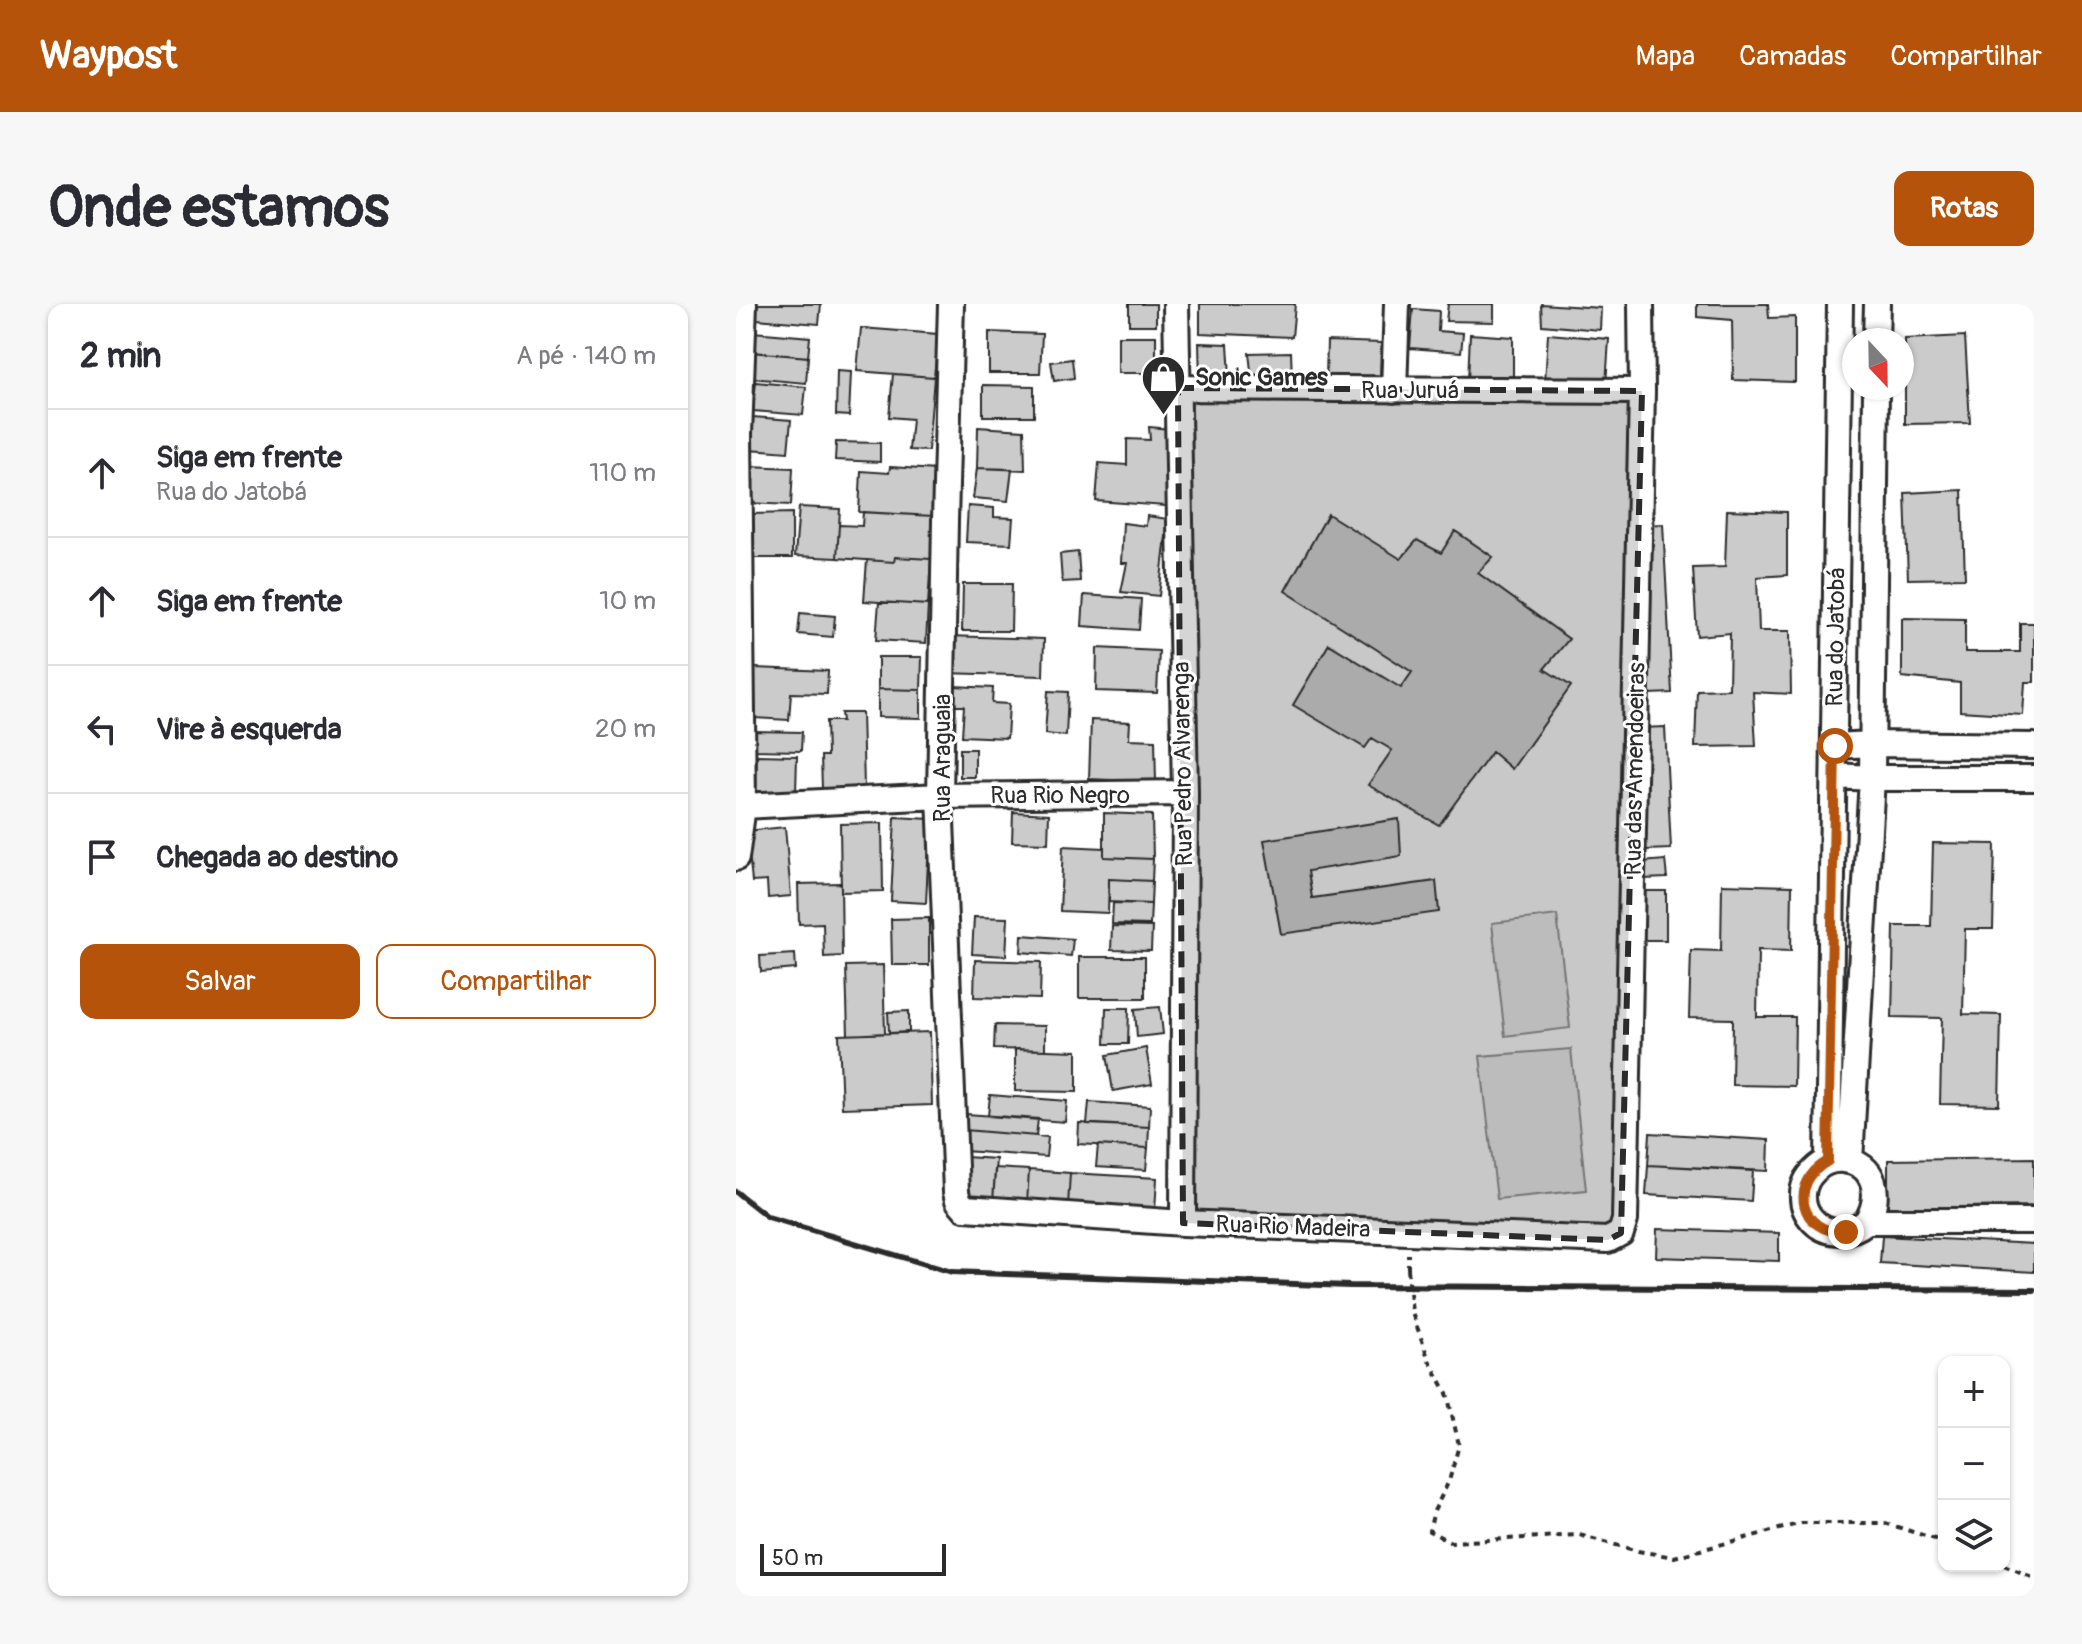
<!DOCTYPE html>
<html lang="pt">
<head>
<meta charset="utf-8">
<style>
  :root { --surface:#fff; --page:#f7f7f7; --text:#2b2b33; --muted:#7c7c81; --line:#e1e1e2; --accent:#b45309 }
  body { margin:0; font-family:Pangolin,sans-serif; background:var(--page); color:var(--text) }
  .controls { position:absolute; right:24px; bottom:24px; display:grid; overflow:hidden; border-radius:16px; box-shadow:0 2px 6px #0004 }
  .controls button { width:72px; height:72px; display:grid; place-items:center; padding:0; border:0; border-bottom:2px solid var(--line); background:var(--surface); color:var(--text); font:40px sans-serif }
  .compass { position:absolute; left:1106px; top:24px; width:72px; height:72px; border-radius:50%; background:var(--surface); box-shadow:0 2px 6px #0004; rotate:158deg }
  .scale { position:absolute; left:24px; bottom:20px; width:186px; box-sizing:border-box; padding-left:8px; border:4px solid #2b2b2b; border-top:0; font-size:22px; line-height:28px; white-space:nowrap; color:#2b2b2b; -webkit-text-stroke:6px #fff; paint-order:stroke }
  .stop { position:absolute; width:24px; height:24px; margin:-18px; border:6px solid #b45309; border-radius:50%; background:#fff }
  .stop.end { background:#b45309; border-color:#fff; box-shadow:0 2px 8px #0008 }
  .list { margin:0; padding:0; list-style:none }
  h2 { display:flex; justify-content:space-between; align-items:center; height:104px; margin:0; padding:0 32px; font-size:34px }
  h2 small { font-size:26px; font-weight:400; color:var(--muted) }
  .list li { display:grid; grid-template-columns:52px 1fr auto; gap:24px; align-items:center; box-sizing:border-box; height:128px; padding:0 32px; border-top:2px solid var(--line) }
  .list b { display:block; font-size:30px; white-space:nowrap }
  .list p { margin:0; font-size:26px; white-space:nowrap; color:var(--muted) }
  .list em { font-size:26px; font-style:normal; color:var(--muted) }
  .actions { display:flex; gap:16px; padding:24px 32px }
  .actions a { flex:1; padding:18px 0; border:2px solid var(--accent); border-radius:16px; text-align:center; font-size:28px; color:var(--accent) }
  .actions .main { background:var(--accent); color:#fff }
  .icon { flex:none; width:44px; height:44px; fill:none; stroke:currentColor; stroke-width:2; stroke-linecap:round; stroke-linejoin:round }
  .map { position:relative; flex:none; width:1298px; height:1292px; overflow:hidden; border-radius:16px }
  header { display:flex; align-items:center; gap:48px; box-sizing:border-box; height:112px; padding:0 40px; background:var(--accent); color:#fff }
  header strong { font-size:38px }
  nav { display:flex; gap:44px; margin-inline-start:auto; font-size:28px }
  .intro { display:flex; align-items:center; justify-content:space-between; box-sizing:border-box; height:192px; padding:0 48px }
  h1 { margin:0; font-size:56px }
  .button { padding:20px 36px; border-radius:16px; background:var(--accent); color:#fff; font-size:28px; font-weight:700 }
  main { display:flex; gap:48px; padding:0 48px }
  aside { flex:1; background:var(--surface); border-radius:16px; box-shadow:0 2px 6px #0004 }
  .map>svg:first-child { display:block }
  .built { fill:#efefef }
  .green { fill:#e0e0e0; stroke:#868686; stroke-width:2 }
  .building { fill:#cbcbcb; stroke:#2b2b2b; stroke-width:2 }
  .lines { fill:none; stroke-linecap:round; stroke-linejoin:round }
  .minor-casing { stroke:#2b2b2b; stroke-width:30 }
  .path { stroke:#2b2b2b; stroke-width:4; stroke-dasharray:6 6; stroke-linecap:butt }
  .minor { stroke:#fff; stroke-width:24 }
  .rail { stroke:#2b2b2b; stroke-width:6 }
  .path-bridge { stroke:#2b2b2b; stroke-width:4; stroke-dasharray:6 6; stroke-linecap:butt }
  .route { stroke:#b45309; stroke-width:10 }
  .marked { fill:#2b2b2b; fill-opacity:0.2; stroke:#2b2b2b; stroke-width:6; stroke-dasharray:16 10; stroke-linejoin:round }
  .labels { text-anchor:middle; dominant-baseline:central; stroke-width:6; stroke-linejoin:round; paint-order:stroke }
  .poi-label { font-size:24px; font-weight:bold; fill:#2b2b2b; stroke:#fff; text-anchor:start }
  .street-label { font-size:24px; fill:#2b2b2b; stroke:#fff }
</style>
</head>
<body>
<header>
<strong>Waypost</strong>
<nav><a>Mapa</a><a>Camadas</a><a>Compartilhar</a></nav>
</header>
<div class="intro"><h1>Onde estamos</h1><a class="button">Rotas</a></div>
<main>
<aside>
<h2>2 min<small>A pé · 140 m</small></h2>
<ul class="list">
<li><svg class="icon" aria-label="ahead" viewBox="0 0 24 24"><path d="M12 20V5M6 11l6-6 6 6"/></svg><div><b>Siga em frente</b><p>Rua do Jatobá</p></div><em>110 m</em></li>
<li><svg class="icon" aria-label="ahead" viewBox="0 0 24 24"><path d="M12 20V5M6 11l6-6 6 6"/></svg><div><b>Siga em frente</b></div><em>10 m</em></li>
<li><svg class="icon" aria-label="left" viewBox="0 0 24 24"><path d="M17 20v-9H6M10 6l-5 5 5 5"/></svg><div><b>Vire à esquerda</b></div><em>20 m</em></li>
<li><svg class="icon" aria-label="arrive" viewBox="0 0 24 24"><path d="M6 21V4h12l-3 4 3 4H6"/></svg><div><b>Chegada ao destino</b></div></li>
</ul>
<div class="actions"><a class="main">Salvar</a><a>Compartilhar</a></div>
</aside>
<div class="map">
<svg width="1298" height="1292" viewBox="0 0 1298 1292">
  <rect width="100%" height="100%" fill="#fff"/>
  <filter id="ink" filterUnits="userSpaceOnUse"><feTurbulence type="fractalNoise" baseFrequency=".0125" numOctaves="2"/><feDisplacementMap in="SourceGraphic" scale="16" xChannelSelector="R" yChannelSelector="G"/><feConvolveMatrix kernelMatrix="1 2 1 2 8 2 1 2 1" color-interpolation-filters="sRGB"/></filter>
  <g filter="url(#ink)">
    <!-- built -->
    <path class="built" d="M442 84 906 87 873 921 452 904Z"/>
    <!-- green -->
    <path class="green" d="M821 611 834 724 769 732 756 619Z
      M835 745 850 886 761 895 744 752Z"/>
    <!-- building -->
    <path class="building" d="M21 0H85L83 20 20 15Z
      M393 0H420V21H393Z
      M464 0H559L556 33 464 29Z
      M712 0H758V18L710 17Z
      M805 0 865 4 864 26 806 21Z
      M961 0H1032L1033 14 1059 13V78L997 76 996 16 961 13Z
      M677 5 703 7 702 27 727 29 725 48 674 44Z
      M125 24 202 30 198 73 121 67Z
      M16 28 74 33 72 53 14 48Z
      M253 28 306 30 304 69H253Z
      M734 30 777 33V79L732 77Z
      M812 30 873 35 870 81 809 78Z
      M382 32H420V69H382Z
      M1229 32 1234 119 1169 120V35Z
      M591 37 645 39 644 75 590 73Z
      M463 39 492 40 494 73 464 75Z
      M16 48 72 53 70 79 14 74Z
      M555 48 556 75H516L513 49Z
      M336 55 338 74 318 77 315 58Z
      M101 67 115 68 113 112 100 111Z
      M157 70 198 73 192 147 173 146 176 115 153 113Z
      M20 78 70 83 67 111 17 107Z
      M247 81 298 82V112H247Z
      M16 113 55 116 52 148 13 145Z
      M242 123 288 126 289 166 241 164Z
      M413 123 434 125 430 202 360 197 363 159 391 161V135L414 136Z
      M100 138 144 139V158L99 156Z
      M12 162 57 164 55 201 10 199Z
      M154 163 200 166 197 212 123 208 125 167 153 169Z
      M241 164 276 165 272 197 237 194Z
      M1226 186 1229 274 1172 275 1169 189Z
      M232 202 258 204V213L277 214 275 240 230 238Z
      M63 203 104 205 101 254 59 252Z
      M991 206 1051 208V271L1021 273 1023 327H1054L1055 390 1017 388 1020 442 959 443 961 386 993 385 994 329 961 332 957 264 989 263Z
      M127 208 197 212 195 255 159 253 158 258 101 254 103 221 126 222Z
      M56 209V254H14V210Z
      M592 210 665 255 681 236 705 249 719 227 757 253 742 269 833 335 808 365 835 382 776 465 756 448 703 521 632 481 656 446 636 434 629 444 557 401 593 340 665 384 676 368 549 287Z
      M411 212 432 215 423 292 385 288 391 259H385L387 219 410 222Z
      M927 220 936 389 913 390 904 221Z
      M342 248 344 277 326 278 324 250Z
      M159 253 195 255 192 301 128 297 131 256 158 258Z
      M227 280H276L275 327H226Z
      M348 291 405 295 403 326 346 322Z
      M143 298 192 301 190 339 140 336Z
      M64 309 99 312 97 333 62 330Z
      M1166 314 1229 315V348H1284V319H1298V378H1289L1287 411 1224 407V379L1166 373Z
      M211 332 308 335 307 372 210 369Z
      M361 344 423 347 421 389 360 387Z
      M142 353H186L185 386 142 385Z
      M19 364 92 367 91 390 55 389 53 416 17 414Z
      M218 382 257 384 256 399 273 400 271 434 226 432 228 402H217Z
      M142 385 185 386V414L142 413Z
      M312 387 332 388 330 432 309 430Z
      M105 409H126L128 483 86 485 85 452H91L90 417H106Z
      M355 416 394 418 393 435 419 436 420 478 353 475Z
      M929 423 935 545 910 546 905 424Z
      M18 427 66 428 65 447 17 446Z
      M224 445H239V473H224Z
      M21 451 61 452 60 488 20 487Z
      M277 508 313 510 312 539 276 538Z
      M368 509 416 511 417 555 368 553Z
      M159 513 194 515 190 599 155 597Z
      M663 515 665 552 572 567 576 594 700 577 703 608 545 630 528 536Z
      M146 519 147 587 105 588 104 520Z
      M49 523 55 592 32 594 31 577 16 578 11 527Z
      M1197 539 1259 540 1257 625H1229L1227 710 1265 711 1263 801 1204 800 1206 714 1156 713 1158 622H1195Z
      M327 542 368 544V553L417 555 416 577 373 575 372 609 324 607Z
      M929 556 931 574 907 575 906 558Z
      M373 575 416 577 415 600 373 598Z
      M105 579 106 652 88 653 87 619 63 620 62 580Z
      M986 580 1056 582 1055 647 1022 646 1021 713H1059L1058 782 996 781 997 715 953 714 955 646 985 647Z
      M906 587H930V636H907Z
      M377 599 415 600 414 621 376 620Z
      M238 613 272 614 270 652 236 650Z
      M193 614V661H156L155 615Z
      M376 622 416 623 415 647 375 646Z
      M286 631 337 635 335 652 285 648Z
      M59 650 60 665 25 668 24 652Z
      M343 653H409V694H343Z
      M239 656 305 658 304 695 238 693Z
      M147 661 149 729 112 731 110 662Z
      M424 703 427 730 401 733 399 705Z
      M370 704H393L392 740H369Z
      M173 707V728L153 729 152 708Z
      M259 721 309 722V746L258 745Z
      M194 728 196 801 106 804 103 731Z
      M410 744 416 780 377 787 371 751Z
      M279 745 341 747V788L279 787Z
      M254 791 331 797 329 818 252 812Z
      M353 798 414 802 413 823 351 820Z
      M230 810 302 815 300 832 229 826Z
      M343 819 413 823 412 844 342 840Z
      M229 826 312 833 310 853 228 847Z
      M914 829 1033 836 1032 867 912 861Z
      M362 841 412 844 410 866 360 863Z
      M229 853 260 855 257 898 227 896Z
      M1298 854V902L1152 904V856Z
      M912 861 1017 867 1015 897 910 891Z
      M259 864 293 866 291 900 257 898Z
      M293 866 334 869 332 902 291 900Z
      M334 869 421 874 419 907 332 902Z
      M921 925 1043 929V957L920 953Z
      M1146 932 1298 940V968L1144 959Z"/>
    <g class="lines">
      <defs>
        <path id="minor" d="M215 0 209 217 204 492 220 888 222 896 229 904 447 919 872 936 885 929 889 916 906 87 905 0
          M440 0 449 489 447 919
          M1140 36 1141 0
          M442 84 906 87
          M658 86 661 0
          M1099 442 1135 440 1298 442
          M1099 472 1136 474H1298
          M7 502 204 492 449 489
          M0 554 7 502 3 130 8 0
          M1092 857 1104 0
          M1114 857 1136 474 1140 84
          M1131 917C1146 892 1140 859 1107 856 1096 855 1086 859 1079 866 1045 898 1089 951 1131 917H1298"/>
      </defs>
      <!-- minor casing -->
      <use href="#minor" class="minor-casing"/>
      <!-- path -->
      <path class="path" d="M672 965V950
        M675 999 676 1009 693 1056 711 1089 723 1141 713 1177 698 1207 693 1227 715 1238 843 1231 902 1247 938 1253 1066 1219H1149L1208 1238
        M1268 1261 1298 1274"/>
      <!-- minor -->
      <use href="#minor" class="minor"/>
      <!-- rail -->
      <path class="rail" d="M0 888 32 913 216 968 614 982 1298 986"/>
      <!-- path-bridge -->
      <path class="path-bridge" d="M672 965 675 999"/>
    </g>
  </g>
  <g class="lines" filter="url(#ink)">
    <!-- route -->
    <path class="route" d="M1099 442 1092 857C1052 879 1063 930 1110 928"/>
  </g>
  <!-- marked area -->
  <path class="marked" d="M442 84 906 87 885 929 872 936 447 919Z"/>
  <!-- icons -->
  <defs>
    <symbol id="shop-pin" viewBox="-11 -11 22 30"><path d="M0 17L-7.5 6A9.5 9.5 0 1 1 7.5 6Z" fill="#2b2b2b" stroke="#fff"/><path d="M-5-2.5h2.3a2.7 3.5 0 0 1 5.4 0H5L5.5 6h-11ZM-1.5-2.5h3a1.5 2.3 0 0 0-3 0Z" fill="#fff"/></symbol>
  </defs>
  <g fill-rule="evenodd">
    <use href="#shop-pin" x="402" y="48" width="51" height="69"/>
  </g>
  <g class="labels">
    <!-- poi labels -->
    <g class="poi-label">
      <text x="459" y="73">Sonic Games</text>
    </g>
    <!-- street labels -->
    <g class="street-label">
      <text x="674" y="86">Rua Juruá</text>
      <text transform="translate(1100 333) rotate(-89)">Rua do Jatobá</text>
      <text transform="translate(206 454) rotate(-90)">Rua Araguaia</text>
      <text transform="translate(447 460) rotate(-91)">Rua Pedro Alvarenga</text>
      <text transform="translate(899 465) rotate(-89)">Rua das Amendoeiras</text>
      <text x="324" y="491">Rua Rio Negro</text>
      <text transform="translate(557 923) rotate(2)">Rua Rio Madeira</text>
    </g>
  </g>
</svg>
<div class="controls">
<button>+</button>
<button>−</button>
<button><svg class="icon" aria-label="layers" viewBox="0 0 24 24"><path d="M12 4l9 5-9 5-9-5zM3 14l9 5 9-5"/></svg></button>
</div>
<svg class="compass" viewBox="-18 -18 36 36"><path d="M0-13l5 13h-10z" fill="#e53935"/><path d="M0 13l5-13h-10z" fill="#7c7c81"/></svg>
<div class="scale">50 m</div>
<div class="stop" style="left:1099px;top:442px"></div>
<div class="stop end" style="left:1110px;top:928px"></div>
</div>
</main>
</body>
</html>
